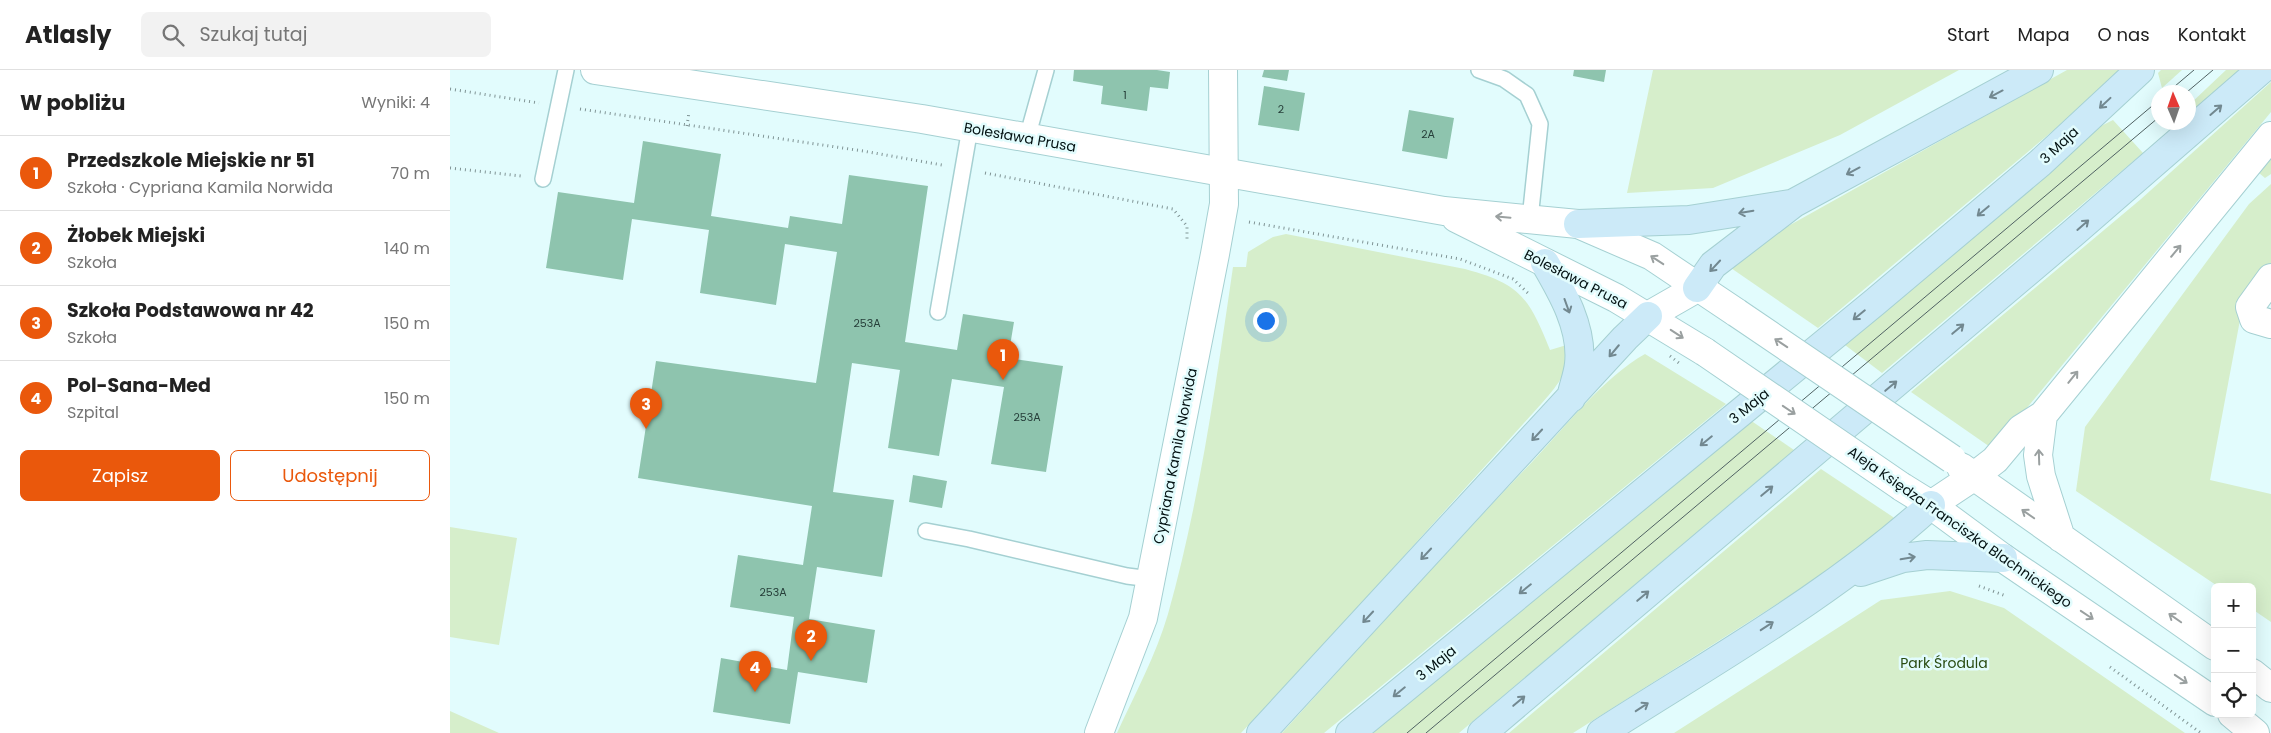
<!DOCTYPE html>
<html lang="pl">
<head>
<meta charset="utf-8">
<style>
  :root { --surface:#fff; --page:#f2f2f2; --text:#222; --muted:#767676; --line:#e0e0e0; --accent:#ea580c }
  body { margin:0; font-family:Poppins,sans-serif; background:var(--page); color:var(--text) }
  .controls { position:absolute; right:15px; bottom:15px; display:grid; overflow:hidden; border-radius:8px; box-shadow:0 5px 20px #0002 }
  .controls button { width:45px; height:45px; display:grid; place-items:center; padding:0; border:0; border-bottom:1px solid var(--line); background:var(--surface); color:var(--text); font:25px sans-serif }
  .compass { position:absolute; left:1701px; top:15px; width:45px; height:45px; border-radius:50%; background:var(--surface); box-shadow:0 5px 20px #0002; rotate:358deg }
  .you { position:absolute; left:815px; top:250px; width:18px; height:18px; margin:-12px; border:4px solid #fff; border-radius:50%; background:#1a73e8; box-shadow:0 0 0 8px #1a73e833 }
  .badge { display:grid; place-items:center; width:32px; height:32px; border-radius:50%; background:var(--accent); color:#fff; font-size:16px; font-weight:700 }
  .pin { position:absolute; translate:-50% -41px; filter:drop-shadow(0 1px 2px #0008) }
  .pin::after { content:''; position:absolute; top:26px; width:18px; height:15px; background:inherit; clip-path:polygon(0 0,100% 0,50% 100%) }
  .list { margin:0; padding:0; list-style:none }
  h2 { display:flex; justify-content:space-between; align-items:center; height:65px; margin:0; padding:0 20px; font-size:21px }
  h2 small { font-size:16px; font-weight:400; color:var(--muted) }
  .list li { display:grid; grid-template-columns:32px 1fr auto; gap:15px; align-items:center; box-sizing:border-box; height:75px; padding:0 20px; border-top:1px solid var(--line) }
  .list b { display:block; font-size:19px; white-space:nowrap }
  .list p { margin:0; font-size:16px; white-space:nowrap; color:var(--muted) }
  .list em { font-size:16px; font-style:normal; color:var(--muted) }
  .actions { display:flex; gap:10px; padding:15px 20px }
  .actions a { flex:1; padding:11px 0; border:1px solid var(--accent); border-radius:8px; text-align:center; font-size:18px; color:var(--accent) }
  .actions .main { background:var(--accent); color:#fff }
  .icon { flex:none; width:28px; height:28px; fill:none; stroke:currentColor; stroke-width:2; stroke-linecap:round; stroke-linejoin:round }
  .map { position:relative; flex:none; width:1821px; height:663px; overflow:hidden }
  header { display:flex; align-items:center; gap:30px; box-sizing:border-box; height:70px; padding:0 25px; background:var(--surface); border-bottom:1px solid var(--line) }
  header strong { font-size:24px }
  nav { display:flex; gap:28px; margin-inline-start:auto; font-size:18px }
  .search { width:350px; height:45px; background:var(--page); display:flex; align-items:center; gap:12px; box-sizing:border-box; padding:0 18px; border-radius:8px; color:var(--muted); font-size:19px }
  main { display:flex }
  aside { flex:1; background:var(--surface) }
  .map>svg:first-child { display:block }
  .green { fill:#d6eecb }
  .building { fill:#8ec4ae }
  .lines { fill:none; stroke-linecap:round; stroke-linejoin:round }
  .service-casing { stroke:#a5d0d2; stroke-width:18 }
  .minor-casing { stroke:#a5d0d2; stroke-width:30 }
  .tertiary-casing { stroke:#a5d0d2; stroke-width:30 }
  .secondary-casing { stroke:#a5d0d2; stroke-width:30 }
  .path { stroke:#7f9394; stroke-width:3; stroke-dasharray:1 4; stroke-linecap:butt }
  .service { stroke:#fff; stroke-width:15 }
  .minor { stroke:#fff; stroke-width:28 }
  .tertiary { stroke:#fff; stroke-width:28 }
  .secondary { stroke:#cceaf8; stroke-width:28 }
  .tram { stroke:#506263; stroke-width:1 }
  .tertiary-bridge-casing { stroke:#a5d0d2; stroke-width:30; stroke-linecap:butt }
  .path-bridge { stroke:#7f9394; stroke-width:3; stroke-dasharray:1 4; stroke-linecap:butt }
  .tertiary-bridge { stroke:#fff; stroke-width:28 }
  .oneway { stroke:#728890 }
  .oneway2 { stroke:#9aa0a0 }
  .labels { text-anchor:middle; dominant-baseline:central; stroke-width:5; stroke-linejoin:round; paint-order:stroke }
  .number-label { font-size:11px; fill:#263e39 }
  .street-label { font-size:14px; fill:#031112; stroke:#e2fcfd }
  .park-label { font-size:14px; fill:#294c12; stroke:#e2fcfd }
</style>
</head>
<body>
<header>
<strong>Atlasly</strong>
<div class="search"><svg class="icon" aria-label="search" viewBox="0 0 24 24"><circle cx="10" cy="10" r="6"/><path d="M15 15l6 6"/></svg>Szukaj tutaj</div>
<nav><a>Start</a><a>Mapa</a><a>O nas</a><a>Kontakt</a></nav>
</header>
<main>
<aside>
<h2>W pobliżu<small>Wyniki: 4</small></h2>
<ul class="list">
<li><span class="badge">1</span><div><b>Przedszkole Miejskie nr 51</b><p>Szkoła · Cypriana Kamila Norwida</p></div><em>70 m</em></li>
<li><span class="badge">2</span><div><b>Żłobek Miejski</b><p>Szkoła</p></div><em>140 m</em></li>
<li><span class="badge">3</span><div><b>Szkoła Podstawowa nr 42</b><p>Szkoła</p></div><em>150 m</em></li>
<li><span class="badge">4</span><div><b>Pol-Sana-Med</b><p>Szpital</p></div><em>150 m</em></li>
</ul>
<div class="actions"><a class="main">Zapisz</a><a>Udostępnij</a></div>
</aside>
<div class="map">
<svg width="1821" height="663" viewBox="0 0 1821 663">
  <rect width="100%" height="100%" fill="#e2fcfd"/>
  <!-- green -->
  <path class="green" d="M1203 0H1509L1390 65 1263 118 1177 123Z
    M1617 0H1669L1605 59 1368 258 1278 196 1292 182Z
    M1711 0H1732L1712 18 1708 3Z
    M1776 0H1791L1739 45V35Z
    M1821 12V42L1543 379 1461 322 1691 129Z
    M1663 50 1693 83 1432 303 1395 275 1651 56Z
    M1821 89V104L1815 108 1809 103Z
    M1821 114V197L1793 234 1760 410 1821 424V552L1802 539V517H1769L1626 421 1635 357 1799 134Z
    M836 164 1015 199C1071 214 1079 228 1100 280L1120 274C1116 305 1112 310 1092 333L897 549 791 663H667C685 624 706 585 718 544 750 430 766 313 783 197H796L798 182 823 167Z
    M1195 284 1276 334 874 663H832C915 572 998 480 1083 391 1116 356 1154 307 1195 284Z
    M1300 350 1344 380 1009 663H922Z
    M1371 399 1443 447 1446 451 1434 466 1123 663H1059Z
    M0 457 67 468 49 575 0 567Z
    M1500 521 1554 538 1735 663H1224L1431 530Z
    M0 641 49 663H0Z"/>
  <!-- building -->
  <path class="building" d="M624 0H707L720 2 718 19 700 17 697 41 651 34 653 16 623 11Z
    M814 0H839L837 11 812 7Z
    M1124 0H1156L1154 12 1123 6Z
    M814 16 855 23 849 61 808 55Z
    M959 40 1004 48 997 89 952 81Z
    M193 71 271 84 261 146 338 158 340 146 392 154 399 105 478 116 455 272 507 280 513 244 564 252 558 288 613 296 596 402 541 394 554 317 502 309 489 386 438 378 450 300 402 293 383 422 444 430 432 507 367 497 359 549 425 560 417 613 348 602 340 654 263 642 271 588 337 600 344 547 280 537 288 485 353 495 362 436 188 408 206 291 366 313 387 182 335 174 326 235 250 223 259 160 182 149 173 210 96 198 108 122 184 133Z
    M463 405 497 411 492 438 459 432Z"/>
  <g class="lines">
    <defs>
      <path id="service" d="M1029 0 1054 9 1077 25 1090 54 1080 149
        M577 68 596 0
        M93 109 116 0
        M488 242 520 58
        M476 461 519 469 677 506 701 509"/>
      <path id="minor" d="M1821 208 1800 237 1804 249 1821 254
        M649 663 693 548 765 184 774 134 773 0"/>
      <path id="tertiary" d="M145 0 472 49 994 141 1128 154 1202 186 1287 243
        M1006 148 1166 228 1255 282
        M1198 246 1247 218
        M1593 345 1588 385 1591 406 1611 468
        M1511 397 1765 576
        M1452 417 1481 435 1553 488 1765 632
        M1481 435 1523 407 1545 390 1571 359 1593 345 1821 66
        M1802 603 1821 618
        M1782 644 1805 663"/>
      <path id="secondary" d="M1128 154 1239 150 1340 134
        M1095 193C1112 222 1133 258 1129 294 1128 305 1123 317 1121 328
        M1247 218 1263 195 1344 133 1589 0
        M1411 502 1453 488 1477 485 1553 488
        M811 663 1175 268 1198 246
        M900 663 1425 232 1590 93 1690 0
        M1032 663 1622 164 1811 0
        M1151 663C1263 591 1382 525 1481 435"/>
    </defs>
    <!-- service casing -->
    <use href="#service" class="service-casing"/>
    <!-- minor casing -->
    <use href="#minor" class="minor-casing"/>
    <!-- tertiary casing -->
    <use href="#tertiary" class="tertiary-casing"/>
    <!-- secondary casing -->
    <use href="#secondary" class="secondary-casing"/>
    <!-- path -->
    <path class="path" d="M0 19 89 33
      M130 39 413 81 492 95
      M237 56 239 42
      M0 98 71 106
      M535 103 723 139 737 156V170
      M799 152 1010 189 1063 209 1080 225
      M1529 516 1556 526
      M1660 597 1751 663"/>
    <!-- service -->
    <use href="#service" class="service"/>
    <!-- minor -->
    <use href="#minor" class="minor"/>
    <!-- tertiary -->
    <use href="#tertiary" class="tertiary"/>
    <!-- secondary -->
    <use href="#secondary" class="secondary"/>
    <!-- tram -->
    <path class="tram" d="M1718 22 1744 0
      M1737 22 1763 0
      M957 663 1708 31
      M976 663 1708 48"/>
    <defs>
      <path id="tertiary-bridge" d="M1287 243 1502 389
        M1255 282 1452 417"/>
    </defs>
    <!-- tertiary-bridge casing -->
    <use href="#tertiary-bridge" class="tertiary-bridge-casing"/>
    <!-- path-bridge -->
    <path class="path-bridge" d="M1220 286 1229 293"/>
    <!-- tertiary-bridge -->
    <use href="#tertiary-bridge" class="tertiary-bridge"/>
  </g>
  <!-- one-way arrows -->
  <defs><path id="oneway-shaft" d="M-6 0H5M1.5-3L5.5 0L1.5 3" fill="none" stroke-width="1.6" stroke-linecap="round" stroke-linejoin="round" transform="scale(1.25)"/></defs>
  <g class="oneway">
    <use href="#oneway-shaft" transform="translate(1546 24) rotate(152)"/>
    <use href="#oneway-shaft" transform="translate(1655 33) rotate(137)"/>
    <use href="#oneway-shaft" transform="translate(1766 40) rotate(-41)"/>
    <use href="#oneway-shaft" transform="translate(1403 101) rotate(152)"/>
    <use href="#oneway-shaft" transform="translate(1533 141) rotate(140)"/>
    <use href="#oneway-shaft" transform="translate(1296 142) rotate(170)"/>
    <use href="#oneway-shaft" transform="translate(1633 155) rotate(-41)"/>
    <use href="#oneway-shaft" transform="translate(1265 196) rotate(133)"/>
    <use href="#oneway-shaft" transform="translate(1117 236) rotate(70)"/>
    <use href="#oneway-shaft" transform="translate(1409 245) rotate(141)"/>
    <use href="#oneway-shaft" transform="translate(1508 259) rotate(-40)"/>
    <use href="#oneway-shaft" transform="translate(1164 281) rotate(130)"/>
    <use href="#oneway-shaft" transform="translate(1441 316) rotate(-40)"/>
    <use href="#oneway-shaft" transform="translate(1087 365) rotate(133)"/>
    <use href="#oneway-shaft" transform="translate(1256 371) rotate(141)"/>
    <use href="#oneway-shaft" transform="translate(1317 421) rotate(-40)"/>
    <use href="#oneway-shaft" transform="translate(976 484) rotate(133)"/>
    <use href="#oneway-shaft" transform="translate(1458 488) rotate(-10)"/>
    <use href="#oneway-shaft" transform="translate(1075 519) rotate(141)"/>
    <use href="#oneway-shaft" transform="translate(1193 526) rotate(-40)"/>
    <use href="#oneway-shaft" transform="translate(918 547) rotate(133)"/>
    <use href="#oneway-shaft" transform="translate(1317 556) rotate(-33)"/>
    <use href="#oneway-shaft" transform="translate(949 622) rotate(141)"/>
    <use href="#oneway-shaft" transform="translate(1069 631) rotate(-40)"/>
    <use href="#oneway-shaft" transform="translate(1192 637) rotate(-33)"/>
  </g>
  <g class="oneway2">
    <use href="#oneway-shaft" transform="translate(1053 147) rotate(-175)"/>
    <use href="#oneway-shaft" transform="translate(1726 181) rotate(-50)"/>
    <use href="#oneway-shaft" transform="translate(1207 190) rotate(-147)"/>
    <use href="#oneway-shaft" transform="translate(1227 264) rotate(33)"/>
    <use href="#oneway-shaft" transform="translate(1331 273) rotate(-146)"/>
    <use href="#oneway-shaft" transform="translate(1623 307) rotate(-51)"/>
    <use href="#oneway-shaft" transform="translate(1339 340) rotate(34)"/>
    <use href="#oneway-shaft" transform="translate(1589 387) rotate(-92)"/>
    <use href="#oneway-shaft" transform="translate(1578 444) rotate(-145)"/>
    <use href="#oneway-shaft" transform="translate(1637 545) rotate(34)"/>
    <use href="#oneway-shaft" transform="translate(1725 548) rotate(-145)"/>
    <use href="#oneway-shaft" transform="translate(1731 609) rotate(34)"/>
  </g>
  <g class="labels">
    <!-- number labels -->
    <g class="number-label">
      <text x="675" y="25">1</text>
      <text x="831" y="39">2</text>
      <text x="978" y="64">2A</text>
      <text x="417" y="253">253A</text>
      <text x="577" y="347">253A</text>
      <text x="323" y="522">253A</text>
    </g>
    <!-- street labels -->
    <g class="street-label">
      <text transform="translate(570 67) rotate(10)">Bolesława Prusa</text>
      <text transform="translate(1609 75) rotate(-43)">3 Maja</text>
      <text transform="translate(1126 209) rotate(27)">Bolesława Prusa</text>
      <text transform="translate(1299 336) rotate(-39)">3 Maja</text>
      <text transform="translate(725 386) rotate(-79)">Cypriana Kamila Norwida</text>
      <text transform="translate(1510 457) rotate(35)">Aleja Księdza Franciszka Blachnickiego</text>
      <text transform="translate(986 593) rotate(-39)">3 Maja</text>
    </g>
    <!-- park labels -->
    <g class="park-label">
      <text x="1494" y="593">Park Środula</text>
    </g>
  </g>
</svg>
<div class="controls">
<button>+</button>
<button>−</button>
<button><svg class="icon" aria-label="locate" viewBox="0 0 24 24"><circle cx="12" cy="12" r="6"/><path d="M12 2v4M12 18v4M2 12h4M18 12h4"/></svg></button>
</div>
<svg class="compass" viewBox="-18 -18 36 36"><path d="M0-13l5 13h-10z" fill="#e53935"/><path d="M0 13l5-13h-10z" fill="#767676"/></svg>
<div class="you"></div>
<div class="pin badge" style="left:553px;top:310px">1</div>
<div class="pin badge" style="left:361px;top:591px">2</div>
<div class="pin badge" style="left:196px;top:359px">3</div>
<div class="pin badge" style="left:305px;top:622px">4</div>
</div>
</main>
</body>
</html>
